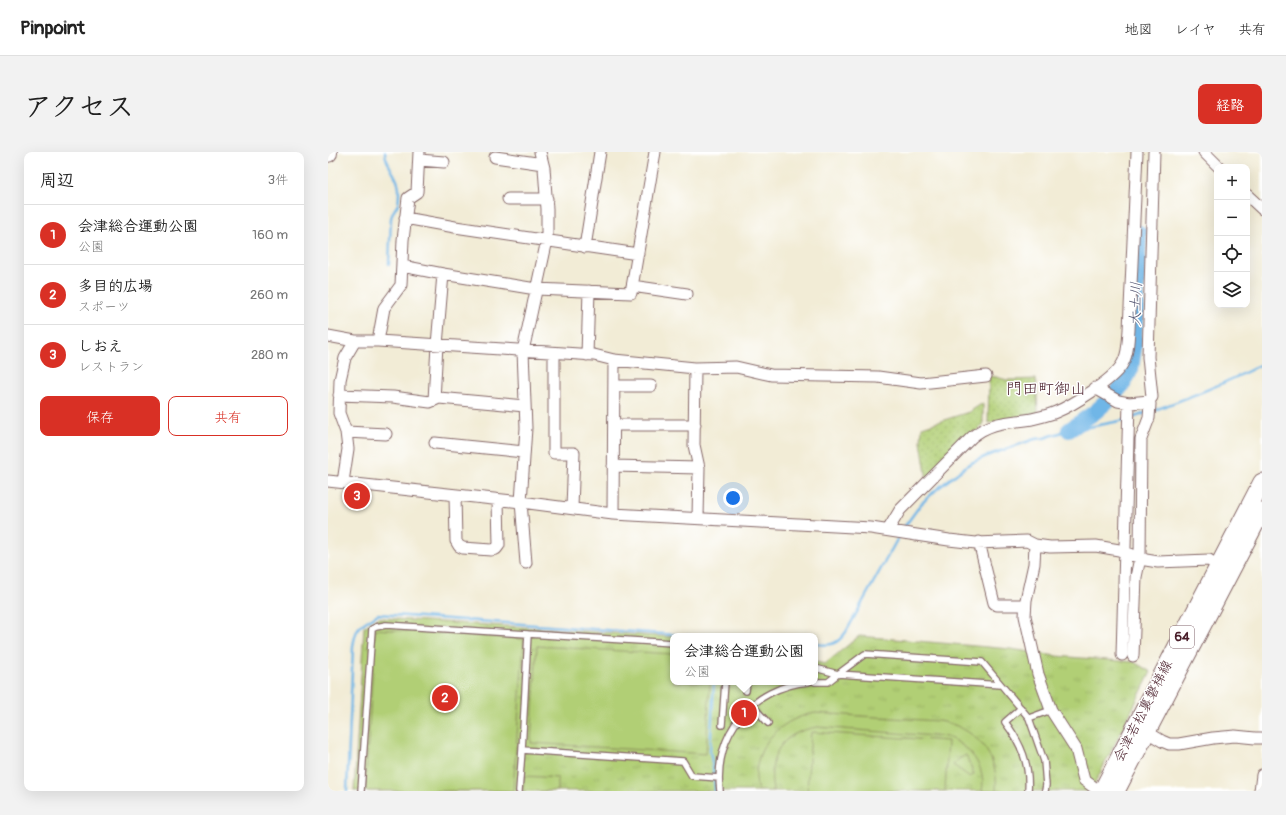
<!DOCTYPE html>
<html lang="ja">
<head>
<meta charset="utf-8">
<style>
  :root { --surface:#fff; --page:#f2f2f2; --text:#222; --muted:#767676; --line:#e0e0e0; --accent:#d93025 }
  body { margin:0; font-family:Pangolin,"Klee One",sans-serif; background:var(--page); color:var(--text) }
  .controls { position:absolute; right:12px; top:12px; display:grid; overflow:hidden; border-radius:8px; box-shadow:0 4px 16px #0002 }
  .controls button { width:36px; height:36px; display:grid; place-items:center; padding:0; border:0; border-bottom:1px solid var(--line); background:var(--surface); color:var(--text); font:20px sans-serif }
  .you { position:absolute; left:405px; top:346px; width:14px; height:14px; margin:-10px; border:3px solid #fff; border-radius:50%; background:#1a73e8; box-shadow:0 0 0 6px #1a73e833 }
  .badge { display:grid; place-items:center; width:26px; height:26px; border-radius:50%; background:var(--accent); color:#fff; font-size:13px; font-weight:700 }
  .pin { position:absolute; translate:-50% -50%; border:2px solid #fff; box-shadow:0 1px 4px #0006 }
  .popup { position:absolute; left:342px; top:481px; width:148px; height:52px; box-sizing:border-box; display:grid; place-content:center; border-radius:8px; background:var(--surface); filter:drop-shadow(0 1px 3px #0005); font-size:13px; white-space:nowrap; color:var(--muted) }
  .popup b { font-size:15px; color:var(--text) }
  .popup::after { content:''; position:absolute; left:50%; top:100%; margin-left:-8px; border:8px solid transparent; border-top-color:var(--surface) }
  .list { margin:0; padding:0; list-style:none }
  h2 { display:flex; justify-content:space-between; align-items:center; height:52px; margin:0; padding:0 16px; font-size:17px }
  h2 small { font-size:13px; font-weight:400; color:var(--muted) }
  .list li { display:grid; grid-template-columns:26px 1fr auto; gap:12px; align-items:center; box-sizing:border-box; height:60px; padding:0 16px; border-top:1px solid var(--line) }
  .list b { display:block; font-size:15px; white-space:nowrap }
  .list p { margin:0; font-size:13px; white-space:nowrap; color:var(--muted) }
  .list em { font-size:13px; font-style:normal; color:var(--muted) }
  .actions { display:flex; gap:8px; padding:12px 16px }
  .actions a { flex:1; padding:9px 0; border:1px solid var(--accent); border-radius:8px; text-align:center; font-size:14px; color:var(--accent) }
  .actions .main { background:var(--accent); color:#fff }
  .icon { flex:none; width:22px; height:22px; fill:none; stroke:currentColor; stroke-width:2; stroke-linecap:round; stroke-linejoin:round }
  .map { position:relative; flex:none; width:934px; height:639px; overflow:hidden; border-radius:8px }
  header { display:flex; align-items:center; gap:24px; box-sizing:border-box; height:56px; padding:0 20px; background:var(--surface); border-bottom:1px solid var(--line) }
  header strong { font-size:19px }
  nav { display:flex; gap:22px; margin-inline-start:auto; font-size:14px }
  .intro { display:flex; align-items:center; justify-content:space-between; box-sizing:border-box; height:96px; padding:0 24px }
  h1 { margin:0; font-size:28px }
  .button { padding:10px 18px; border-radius:8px; background:var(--accent); color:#fff; font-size:14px; font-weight:700 }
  main { display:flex; gap:24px; padding:0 24px }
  aside { flex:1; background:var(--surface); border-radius:8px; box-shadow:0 4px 16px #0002 }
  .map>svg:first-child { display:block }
  .grass { fill:url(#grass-dots); stroke:#7e7750 }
  .park { fill:url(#park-tufts); stroke:#7e7750 }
  .garden { fill:#b1cf75; stroke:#7e7750 }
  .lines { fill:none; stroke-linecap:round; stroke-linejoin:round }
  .stream { stroke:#70b6e7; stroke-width:2.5 }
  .river { stroke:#70b6e7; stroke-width:16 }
  .service-casing { stroke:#856767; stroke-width:8 }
  .minor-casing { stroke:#856767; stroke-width:13 }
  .primary-casing { stroke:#856767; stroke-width:19 }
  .trunk-casing { stroke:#856767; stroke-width:20 }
  .service { stroke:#fff; stroke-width:5.5 }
  .minor { stroke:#fff; stroke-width:11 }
  .primary { stroke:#fff; stroke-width:17 }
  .trunk { stroke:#fff; stroke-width:18 }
  .labels { text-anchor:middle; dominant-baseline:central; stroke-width:3; stroke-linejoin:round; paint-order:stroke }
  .shield { fill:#fff; stroke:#80626b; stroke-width:1 }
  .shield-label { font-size:13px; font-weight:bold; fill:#4a1f2b }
  .street-label { font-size:14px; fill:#4a1f2b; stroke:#fff }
  .water-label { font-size:15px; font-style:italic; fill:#595b76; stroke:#fff }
  .quarter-label { font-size:16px; fill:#4a1f2b; stroke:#fff }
</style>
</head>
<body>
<header>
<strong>Pinpoint</strong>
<nav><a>地図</a><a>レイヤ</a><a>共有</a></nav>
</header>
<div class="intro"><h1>アクセス</h1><a class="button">経路</a></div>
<main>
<aside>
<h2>周辺<small>3件</small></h2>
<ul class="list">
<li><span class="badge">1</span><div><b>会津総合運動公園</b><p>公園</p></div><em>160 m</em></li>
<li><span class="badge">2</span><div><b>多目的広場</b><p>スポーツ</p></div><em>260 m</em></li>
<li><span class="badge">3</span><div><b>しおえ</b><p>レストラン</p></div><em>280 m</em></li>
</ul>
<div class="actions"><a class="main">保存</a><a>共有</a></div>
</aside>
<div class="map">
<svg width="934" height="639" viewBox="0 0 934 639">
  <defs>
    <pattern id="grass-dots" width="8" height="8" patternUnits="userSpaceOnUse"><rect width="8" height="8" fill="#b1cf75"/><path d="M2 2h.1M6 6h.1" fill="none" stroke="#9ab165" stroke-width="1.8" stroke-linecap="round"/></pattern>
    <pattern id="park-tufts" width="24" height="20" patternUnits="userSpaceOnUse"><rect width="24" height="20" fill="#b1cf75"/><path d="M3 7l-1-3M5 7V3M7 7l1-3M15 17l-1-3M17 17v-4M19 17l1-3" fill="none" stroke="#9ab165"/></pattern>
  </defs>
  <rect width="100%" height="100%" fill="#fff"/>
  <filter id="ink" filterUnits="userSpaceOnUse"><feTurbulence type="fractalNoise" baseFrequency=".025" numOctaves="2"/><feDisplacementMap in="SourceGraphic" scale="8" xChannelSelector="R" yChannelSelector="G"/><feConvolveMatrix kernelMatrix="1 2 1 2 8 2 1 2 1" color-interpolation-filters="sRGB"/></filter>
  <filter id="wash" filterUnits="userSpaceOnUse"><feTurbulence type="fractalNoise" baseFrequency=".012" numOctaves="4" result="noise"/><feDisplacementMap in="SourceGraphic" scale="16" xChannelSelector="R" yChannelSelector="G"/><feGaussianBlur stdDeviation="0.9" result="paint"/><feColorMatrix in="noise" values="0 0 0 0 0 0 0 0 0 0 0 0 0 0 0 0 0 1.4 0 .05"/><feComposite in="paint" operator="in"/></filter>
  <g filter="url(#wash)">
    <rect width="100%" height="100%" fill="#f2ecd6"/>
    <!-- grass -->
    <path class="grass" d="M661 224 668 225 679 228 708 227 710 261 660 271Z
      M655 251V273L599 328 593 290 594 275 641 260Z"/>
    <!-- park -->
    <path class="park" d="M51 466 345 485V530H487V510L497 512 531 484 683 497 728 504 806 510 823 520 763 639H26L36 475Z"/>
    <!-- garden -->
    <path class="garden" d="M47 477 196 487 185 639H37Z
      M209 494 345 502V530H382L378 602 203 591Z
      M487 561 610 569C645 573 672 603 668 639H654C659 614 640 593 619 585L490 575C453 580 439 604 445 639H430C420 600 449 567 487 561Z
      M483 580 620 589 617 639H479Z
      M638 603 646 622 642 625 625 613 631 607Z
      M196 624 230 626V639H195Z"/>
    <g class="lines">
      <!-- stream -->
      <path class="stream" d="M57 0C57 13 70 23 71 36 71 40 71 48 70 52 68 57 65 57 63 66L61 112
        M824 259C862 245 899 231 934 212
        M804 266 818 261
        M574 378 593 352 609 337 641 312 661 303 707 287 716 286 741 278H746L797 268
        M487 492C502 494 509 493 518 480L571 384
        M386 530 382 600 385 616 387 639
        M19 639 25 494C29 471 32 474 50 462L363 484"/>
      <!-- river -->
      <path class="river" d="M741 278 767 260 784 245 796 231 803 217 806 197 811 81"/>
    </g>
  </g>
  <g filter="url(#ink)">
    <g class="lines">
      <defs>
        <path id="service" d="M200 482 345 491
          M487 516 510 522 673 533
          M487 530H500L510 522 537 502 654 510 701 566 716 609 718 633 717 639
          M418 539 419 530
          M424 553 440 571
          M693 556 677 570C693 591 702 612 700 639
          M701 566 723 558
          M394 573 397 530
          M33 639 44 477 48 475 58 473 200 482 194 598
          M191 639 194 598 355 609 364 624 391 626
          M392 639C385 582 424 535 481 530"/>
        <path id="minor" d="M876 0 891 15
          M167 5 215 12
          M91 8 116 10
          M919 43 934 57
          M180 47H219
          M77 66 127 75 310 102
          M257 95 272 0
          M74 114 115 122 208 137 303 141 327 0
          M304 134 359 142
          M0 184 27 189H50L266 203 286 208 367 216 408 215 443 223 550 225 593 231 658 224
          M50 189 56 156 73 133 75 88 80 46 89 40 91 0
          M226 201V301H246L244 356
          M259 203 261 139
          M367 216 366 293 371 316 370 366
          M286 234H323
          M767 236 790 249 801 251 821 249 824 245 820 205 826 0
          M11 243 65 245 102 250 111 246 197 254
          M106 248 109 193 115 122
          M286 273H367
          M18 280 58 282
          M107 291 196 300
          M285 314 371 316
          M0 329 193 350 285 362 543 376 621 388 648 391 699 389 707 393 706 412 698 448 697 464 710 522 723 558 748 597 756 628 771 639
          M15 330 20 297 18 280 11 261 12 228 17 206 27 189
          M127 343 128 389 131 394 135 396 163 398 168 397 171 393 170 348
          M285 362 286 208
          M560 378 572 358 644 285C664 269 680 271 704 267 712 265 721 263 728 260 745 253 783 229 793 214 800 204 800 190 801 178L809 0
          M651 390 666 451 669 453H697
          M707 393 722 395 768 394 791 398 818 408 830 410 881 408 896 418
          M198 411 193 350 198 276 195 199 219 88V57L216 16 212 0
          M794 503 801 251
          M805 504 808 425 812 406 813 287 821 266 822 252 821 249
          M819 580 834 589 841 592H851L885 586 907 584 927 586H934
          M932 639 934 623"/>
        <path id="primary" d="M774 639 934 330
          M788 639 934 359"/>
        <path id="trunk" d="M0 1V0"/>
      </defs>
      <!-- service casing -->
      <use href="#service" class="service-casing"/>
      <!-- minor casing -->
      <use href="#minor" class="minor-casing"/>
      <!-- primary casing -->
      <use href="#primary" class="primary-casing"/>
      <!-- trunk casing -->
      <use href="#trunk" class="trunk-casing"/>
      <!-- service -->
      <use href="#service" class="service"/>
      <!-- minor -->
      <use href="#minor" class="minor"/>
      <!-- primary -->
      <use href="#primary" class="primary"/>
      <!-- trunk -->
      <use href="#trunk" class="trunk"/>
    </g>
  </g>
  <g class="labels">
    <!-- shield labels -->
    <rect class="shield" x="842" y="474" width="24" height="22" rx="3"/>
    <g class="shield-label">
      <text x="854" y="485">64</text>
    </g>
    <!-- street labels -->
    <g class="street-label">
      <text transform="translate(815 559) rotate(-63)">会津若松裏磐梯線</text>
    </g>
    <!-- water labels -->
    <g class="water-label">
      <text transform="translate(808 152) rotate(-88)">大土川</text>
    </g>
    <!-- quarter labels -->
    <g class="quarter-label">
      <text x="718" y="237">門田町御山</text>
    </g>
  </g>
</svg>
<div class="controls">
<button>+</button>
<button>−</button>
<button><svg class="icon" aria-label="locate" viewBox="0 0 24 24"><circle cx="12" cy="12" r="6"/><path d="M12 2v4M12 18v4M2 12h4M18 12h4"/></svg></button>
<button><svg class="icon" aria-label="layers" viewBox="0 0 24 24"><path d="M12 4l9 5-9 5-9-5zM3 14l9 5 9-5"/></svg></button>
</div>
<div class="you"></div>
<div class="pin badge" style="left:416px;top:561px">1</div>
<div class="popup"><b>会津総合運動公園</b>公園</div>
<div class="pin badge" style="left:117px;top:546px">2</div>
<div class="pin badge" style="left:29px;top:344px">3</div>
</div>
</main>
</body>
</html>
